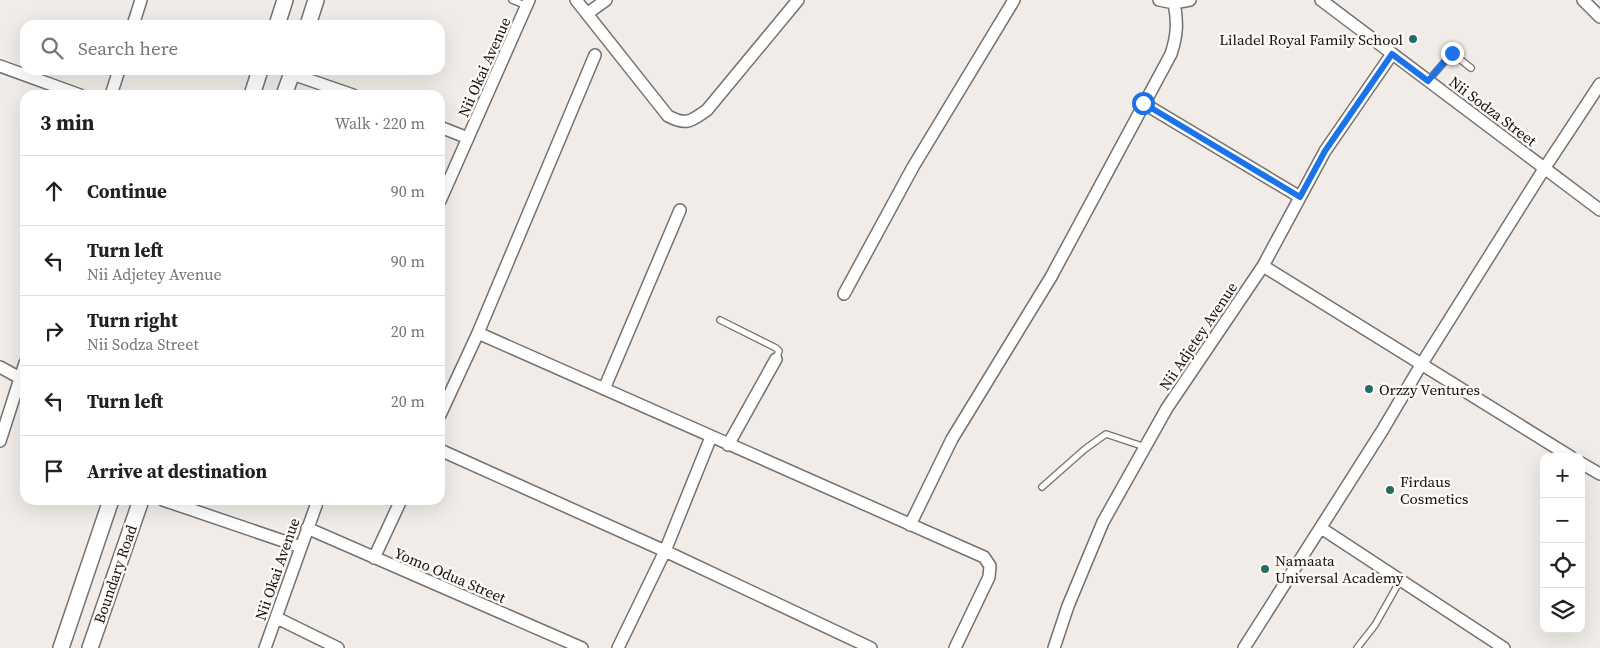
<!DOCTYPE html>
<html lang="en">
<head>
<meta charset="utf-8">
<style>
  :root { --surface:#fff; --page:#f6f6f6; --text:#202124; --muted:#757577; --line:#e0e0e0 }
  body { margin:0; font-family:"Source Serif 4",serif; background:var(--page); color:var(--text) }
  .controls { position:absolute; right:15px; bottom:15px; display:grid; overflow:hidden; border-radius:10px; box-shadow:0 5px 20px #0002 }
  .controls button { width:45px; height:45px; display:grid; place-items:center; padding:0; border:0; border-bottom:1px solid var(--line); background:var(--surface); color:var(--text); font:25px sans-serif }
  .stop { position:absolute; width:15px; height:15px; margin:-11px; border:4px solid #1a73e8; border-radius:50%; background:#fff }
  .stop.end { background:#1a73e8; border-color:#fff; box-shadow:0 1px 5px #0008 }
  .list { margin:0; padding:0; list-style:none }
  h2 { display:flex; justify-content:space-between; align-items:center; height:65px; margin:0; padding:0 20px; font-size:21px }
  h2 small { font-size:16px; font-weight:400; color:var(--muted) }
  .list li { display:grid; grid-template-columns:32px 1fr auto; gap:15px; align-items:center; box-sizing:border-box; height:70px; padding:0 20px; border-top:1px solid var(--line) }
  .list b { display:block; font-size:19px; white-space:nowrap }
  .list p { margin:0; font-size:16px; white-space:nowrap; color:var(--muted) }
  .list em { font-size:16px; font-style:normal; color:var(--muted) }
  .icon { flex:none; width:28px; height:28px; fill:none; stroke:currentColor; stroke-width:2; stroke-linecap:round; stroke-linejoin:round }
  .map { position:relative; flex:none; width:1600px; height:648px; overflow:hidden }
  .search { position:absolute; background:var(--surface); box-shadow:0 5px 20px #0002; left:20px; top:20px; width:425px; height:55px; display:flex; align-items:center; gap:12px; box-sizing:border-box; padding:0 18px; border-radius:15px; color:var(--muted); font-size:19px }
  .panel { position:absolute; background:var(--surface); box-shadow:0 5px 20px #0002; left:20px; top:90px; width:425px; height:415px; border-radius:15px }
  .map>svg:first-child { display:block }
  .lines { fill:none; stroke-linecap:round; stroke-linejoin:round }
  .lane-casing { stroke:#76716d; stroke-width:8 }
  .street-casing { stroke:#76716d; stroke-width:14 }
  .secondary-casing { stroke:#76716d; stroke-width:18 }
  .lane { stroke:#fff; stroke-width:5.5 }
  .street { stroke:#fff; stroke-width:11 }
  .secondary { stroke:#fff; stroke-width:15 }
  .route { stroke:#1a73e8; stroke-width:6 }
  .poi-dot { fill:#236d67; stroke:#fff9f5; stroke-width:2 }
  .labels { text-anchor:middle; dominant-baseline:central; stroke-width:5; stroke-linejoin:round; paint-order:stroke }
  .poi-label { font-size:15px; fill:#12100e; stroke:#fff9f5; text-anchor:start }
  .street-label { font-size:15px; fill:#12100e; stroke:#fff9f5 }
</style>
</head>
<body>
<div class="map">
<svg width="1600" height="648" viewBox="0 0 1600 648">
  <rect width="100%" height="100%" fill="#f1ece8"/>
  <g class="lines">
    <defs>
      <path id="lane" d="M512 0 527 6
        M1428 81 1452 53 1471 68
        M720 320 776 348 779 351 776 359
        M1042 487 1085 449 1106 434 1145 447
        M1357 648 1375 625 1401 579"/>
      <path id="street" d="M576 0 668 116C687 126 691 121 707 110L798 0
        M1159 0 1174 3 1190 0
        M1321 0 1600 210
        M1583 0 1600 17
        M588 13 606 0
        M133 25 141 0
        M0 66 80 95
        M292 74 353 95
        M111 95 119 70
        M1143 103 1300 197
        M440 127 468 138
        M440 201 529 0
        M1263 266 1571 457
        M844 294 913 167 1014 0
        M478 333 984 557 990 566 989 577 955 648
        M0 367 20 378
        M604 389 680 210
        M440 415 478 333 595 55
        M0 441 25 363
        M728 445 776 359
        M440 450 665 551 871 648
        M1581 463 1600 474
        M163 500 301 547
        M910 525 952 439 1051 277 1171 54C1177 36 1178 22 1174 3
        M307 528 582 648
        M1321 528 1504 648
        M374 558 401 500
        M277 618 338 648
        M265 648 318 500
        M618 648 665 551 711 437
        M1054 648 1068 606 1103 522 1167 408 1263 266 1325 151 1392 54
        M1244 648 1382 431 1421 365 1544 169 1600 84"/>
      <path id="secondary" d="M277 25 285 0
        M308 25 316 0
        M252 95 260 70
        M284 95 293 70
        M61 648 111 500
        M90 648 141 500"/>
    </defs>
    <!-- lane casing -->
    <use href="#lane" class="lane-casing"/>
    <!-- street casing -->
    <use href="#street" class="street-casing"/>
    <!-- secondary casing -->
    <use href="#secondary" class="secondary-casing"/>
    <!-- lane -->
    <use href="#lane" class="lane"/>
    <!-- street -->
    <use href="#street" class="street"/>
    <!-- secondary -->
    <use href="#secondary" class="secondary"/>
  </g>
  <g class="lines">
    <!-- route -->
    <path class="route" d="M1143 103 1300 197 1325 151 1392 54 1428 81 1452 53"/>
  </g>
  <!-- markers -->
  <g class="poi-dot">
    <circle cx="1413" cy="39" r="5"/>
    <circle cx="1369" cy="389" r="5"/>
    <circle cx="1390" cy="490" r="5"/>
    <circle cx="1265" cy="569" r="5"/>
  </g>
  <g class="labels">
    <!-- poi labels -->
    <g class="poi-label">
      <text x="1403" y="39" text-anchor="end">Liladel Royal Family School</text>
      <text x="1379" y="389">Orzzy Ventures</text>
      <text x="1400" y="481">Firdaus<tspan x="1400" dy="17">Cosmetics</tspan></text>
      <text x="1275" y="560">Namaata<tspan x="1275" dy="17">Universal Academy</tspan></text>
    </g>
    <!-- street labels -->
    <g class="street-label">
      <text transform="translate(484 67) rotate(-66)">Nii Okai Avenue</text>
      <text transform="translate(1493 111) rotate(37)">Nii Sodza Street</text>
      <text transform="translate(1198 336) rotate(-56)">Nii Adjetey Avenue</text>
      <text transform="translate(277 569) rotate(-71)">Nii Okai Avenue</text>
      <text transform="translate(115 574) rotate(-71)">Boundary Road</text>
      <text transform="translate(450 575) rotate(23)">Yomo Odua Street</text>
    </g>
  </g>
</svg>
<div class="controls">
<button>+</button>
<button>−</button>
<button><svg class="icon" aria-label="locate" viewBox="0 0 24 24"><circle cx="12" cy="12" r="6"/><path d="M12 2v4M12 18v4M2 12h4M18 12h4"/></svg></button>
<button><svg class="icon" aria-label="layers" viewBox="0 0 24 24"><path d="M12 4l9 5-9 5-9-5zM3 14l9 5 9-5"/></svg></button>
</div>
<div class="stop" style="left:1143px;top:103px"></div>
<div class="stop end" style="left:1452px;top:53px"></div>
<div class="search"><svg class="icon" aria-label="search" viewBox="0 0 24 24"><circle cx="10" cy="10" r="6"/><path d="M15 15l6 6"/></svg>Search here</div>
<section class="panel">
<h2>3 min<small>Walk · 220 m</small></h2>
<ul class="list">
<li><svg class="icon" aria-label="ahead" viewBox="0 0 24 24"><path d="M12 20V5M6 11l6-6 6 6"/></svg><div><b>Continue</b></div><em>90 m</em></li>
<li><svg class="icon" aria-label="left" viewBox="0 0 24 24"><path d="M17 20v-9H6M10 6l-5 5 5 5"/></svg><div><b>Turn left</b><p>Nii Adjetey Avenue</p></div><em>90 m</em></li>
<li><svg class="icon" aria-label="right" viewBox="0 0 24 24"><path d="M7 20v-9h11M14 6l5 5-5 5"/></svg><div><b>Turn right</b><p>Nii Sodza Street</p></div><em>20 m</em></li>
<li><svg class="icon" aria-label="left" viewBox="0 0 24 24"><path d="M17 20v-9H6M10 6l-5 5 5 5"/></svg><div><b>Turn left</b></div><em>20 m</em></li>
<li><svg class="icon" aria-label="arrive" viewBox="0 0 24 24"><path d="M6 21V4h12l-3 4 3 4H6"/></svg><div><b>Arrive at destination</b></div></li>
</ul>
</section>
</div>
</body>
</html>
